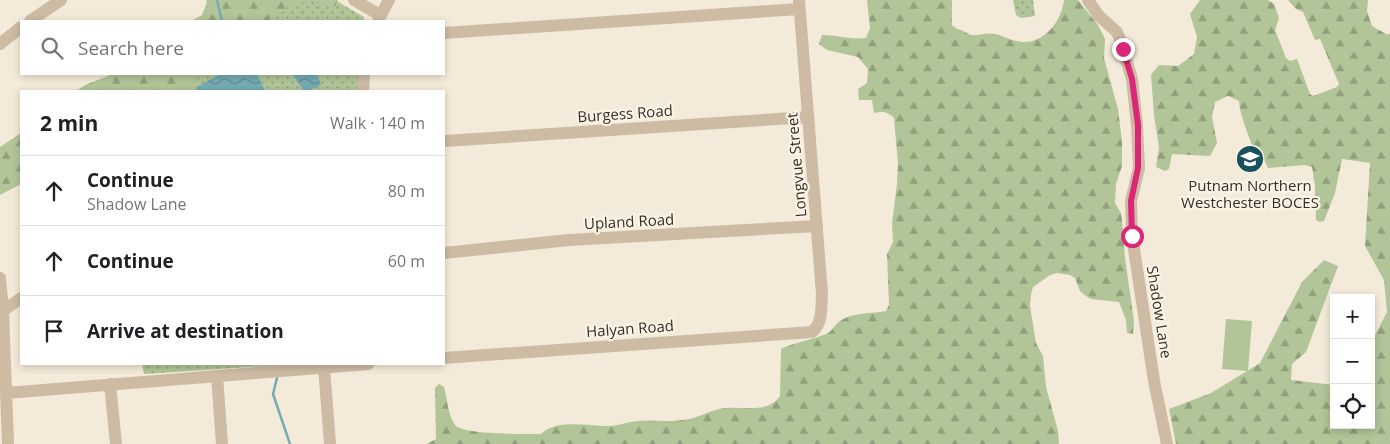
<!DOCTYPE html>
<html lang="en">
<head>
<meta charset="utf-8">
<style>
  :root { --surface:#fff; --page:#f2f2f2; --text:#202124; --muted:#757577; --line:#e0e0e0 }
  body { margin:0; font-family:"Open Sans",sans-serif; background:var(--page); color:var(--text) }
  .controls { position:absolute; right:15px; bottom:15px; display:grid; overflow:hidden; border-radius:0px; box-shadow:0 2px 8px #0003 }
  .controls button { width:45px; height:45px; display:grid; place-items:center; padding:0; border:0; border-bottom:1px solid var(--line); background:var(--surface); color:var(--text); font:25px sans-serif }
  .stop { position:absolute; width:15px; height:15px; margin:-11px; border:4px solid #db2777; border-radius:50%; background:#fff }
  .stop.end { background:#db2777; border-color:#fff; box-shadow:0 1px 5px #0008 }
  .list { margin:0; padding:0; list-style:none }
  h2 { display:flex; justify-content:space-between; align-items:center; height:65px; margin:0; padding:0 20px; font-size:21px }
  h2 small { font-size:16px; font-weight:400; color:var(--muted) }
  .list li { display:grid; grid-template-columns:32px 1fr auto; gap:15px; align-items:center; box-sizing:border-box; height:70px; padding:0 20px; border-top:1px solid var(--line) }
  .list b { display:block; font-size:19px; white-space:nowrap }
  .list p { margin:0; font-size:16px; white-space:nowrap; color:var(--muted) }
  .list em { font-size:16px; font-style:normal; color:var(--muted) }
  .icon { flex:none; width:28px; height:28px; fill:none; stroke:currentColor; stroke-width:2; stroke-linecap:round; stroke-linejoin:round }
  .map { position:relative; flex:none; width:1390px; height:444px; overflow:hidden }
  .search { position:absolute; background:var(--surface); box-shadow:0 2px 8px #0003; left:20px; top:20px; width:425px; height:55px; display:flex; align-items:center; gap:12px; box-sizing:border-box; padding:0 18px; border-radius:0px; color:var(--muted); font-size:19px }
  .panel { position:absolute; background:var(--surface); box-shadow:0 2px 8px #0003; left:20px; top:90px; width:425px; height:275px; border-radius:0px }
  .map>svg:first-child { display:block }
  .grass { fill:url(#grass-dots) }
  .forest { fill:url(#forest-firs) }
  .pitch { fill:#b1c598 }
  .water { fill:url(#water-waves) }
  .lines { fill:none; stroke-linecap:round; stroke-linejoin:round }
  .stream { stroke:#75abb4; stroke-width:2.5 }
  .minor { stroke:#cdbba4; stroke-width:12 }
  .route { stroke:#db2777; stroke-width:6 }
  .labels { text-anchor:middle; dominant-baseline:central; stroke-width:4.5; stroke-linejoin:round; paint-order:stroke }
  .street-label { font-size:15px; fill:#382e26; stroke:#fbf4e6 }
  .poi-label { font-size:15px; fill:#382e26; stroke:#fbf4e6 }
</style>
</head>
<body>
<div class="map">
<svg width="1390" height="444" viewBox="0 0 1390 444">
  <defs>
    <pattern id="grass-dots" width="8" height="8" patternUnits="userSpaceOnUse" patternTransform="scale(1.25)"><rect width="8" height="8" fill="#b1c598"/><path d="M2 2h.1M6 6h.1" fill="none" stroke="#91a07c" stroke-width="1.8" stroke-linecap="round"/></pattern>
    <pattern id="forest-firs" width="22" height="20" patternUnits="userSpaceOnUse" patternTransform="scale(1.25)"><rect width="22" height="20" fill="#b1c598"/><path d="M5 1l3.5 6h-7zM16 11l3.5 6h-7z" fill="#91a07c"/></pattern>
    <pattern id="water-waves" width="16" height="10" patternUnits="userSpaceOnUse" patternTransform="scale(1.25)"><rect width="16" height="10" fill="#75abb4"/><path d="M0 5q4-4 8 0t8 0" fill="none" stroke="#618c92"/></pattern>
  </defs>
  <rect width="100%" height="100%" fill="#f4ead9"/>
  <!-- grass -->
  <path class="grass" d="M278 0H335L364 17V21H248Z
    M1013 0H1033L1035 16 1021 18 1016 15Z
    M175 74H364L365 91H151Z
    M142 364H295L144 374Z"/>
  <!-- forest -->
  <path class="forest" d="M206 0H338L335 6 308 1 288 7 267 21H191L202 15 207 2Z
    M867 0H952V25L957 29C963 30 966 33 971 35 979 36 987 32 995 34 1002 35 1009 40 1017 41 1042 47 1061 23 1064 0H1078L1098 25 1105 39 1104 58 1118 109 1122 141V166L1116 184 1115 203 1121 213 1122 220 1125 258 1134 321 1133 334 1127 333 1126 320 1119 302 1091 299 1086 296 1080 291 1075 278 1070 275 1057 273 1050 275 1033 287 1031 294 1030 306 1036 343 1043 356 1046 387 1058 431 1059 444H426L436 439 435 388 439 384 444 387C447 398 448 415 455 425 463 435 526 434 541 434 558 418 589 427 611 426 620 425 628 422 637 421 652 420 668 422 683 420 696 419 707 412 719 409 739 404 766 416 780 396L781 349C796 342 811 340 826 334 833 331 834 325 840 321 853 312 871 314 886 311L889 305 887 254 893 242 892 223 897 184 898 164 894 118C888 112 883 111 874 113L872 100H859L858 89 867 83 868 69 858 57 827 50 819 44 822 35C837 35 850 40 866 38L870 28Z
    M1200 0H1268L1274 4 1279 18 1275 30 1286 58 1290 61 1297 59 1310 94 1313 96 1337 87 1339 84 1320 39 1315 40 1303 12 1296 9 1288 0H1368L1367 11 1372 26 1386 34H1390V444H1176L1169 409 1211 393 1260 363 1302 282 1324 260 1338 266 1306 352 1292 364 1291 380 1334 385V425H1371L1372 341 1387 312 1384 280 1365 246 1370 163 1342 159 1335 193 1324 221 1320 222 1316 220 1315 186 1312 167 1305 165 1268 168C1265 160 1262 156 1254 153 1250 135 1240 119 1239 101L1228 96 1215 102 1212 117 1217 143 1210 156 1172 154 1169 169 1165 171 1156 167 1159 147 1154 115 1151 75 1159 65 1178 66 1194 54 1197 37 1190 14Z
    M113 74H204L184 91H76L85 85Z
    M21 133V184L0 195V147Z"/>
  <!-- pitch -->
  <path class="pitch" d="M1226 319 1252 321 1248 371 1222 369Z"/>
  <!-- water -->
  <path class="water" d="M220 74H257L265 91H196L197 87Z
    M292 74H317L321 85 308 91H304Z"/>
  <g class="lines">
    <!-- stream -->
    <path class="stream" d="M217 0 222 21
      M277 378 273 394 290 444"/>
    <!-- minor -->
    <path class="minor" d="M354 0 380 15
      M1088 0 1099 16 1117 32 1120 39 1132 79 1137 125 1139 168 1131 201 1132 236 1154 381 1167 444
      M30 21 61 0
      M378 21 389 0
      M444 33 799 9
      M0 44 21 27
      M363 91 364 74
      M444 141 808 117
      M444 253 569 240 817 226
      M0 278 3 311 8 444
      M3 311 21 298
      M444 358 812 332C823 323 821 308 822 294L799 0
      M324 367 330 444
      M217 376 222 444
      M110 384 116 444
      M6 393 368 364"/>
  </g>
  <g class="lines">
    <!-- route -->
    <path class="route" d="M1123 49 1132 79 1138 125V168L1131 201 1132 236"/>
  </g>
  <!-- icons -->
  <defs>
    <symbol id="school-disc" viewBox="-11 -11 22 22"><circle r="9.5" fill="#18525e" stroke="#fbf4e6"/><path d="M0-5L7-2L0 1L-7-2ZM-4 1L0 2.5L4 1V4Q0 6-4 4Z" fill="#fff"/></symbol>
  </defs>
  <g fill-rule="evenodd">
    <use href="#school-disc" x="1234" y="143" width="32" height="32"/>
  </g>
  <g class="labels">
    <!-- street labels -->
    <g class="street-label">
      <text transform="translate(625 113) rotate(-4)">Burgess Road</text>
      <text transform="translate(796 165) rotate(-95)">Longvue Street</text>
      <text transform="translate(629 221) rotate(-3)">Upland Road</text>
      <text transform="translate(1160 312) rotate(81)">Shadow Lane</text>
      <text transform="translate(630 328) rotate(-4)">Halyan Road</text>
    </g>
    <!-- poi labels -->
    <g class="poi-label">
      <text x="1250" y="185">Putnam Northern<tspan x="1250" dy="17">Westchester BOCES</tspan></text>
    </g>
  </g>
</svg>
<div class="controls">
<button>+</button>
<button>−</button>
<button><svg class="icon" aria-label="locate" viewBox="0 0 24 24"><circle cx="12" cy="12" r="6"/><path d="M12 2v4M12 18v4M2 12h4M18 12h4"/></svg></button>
</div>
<div class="stop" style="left:1132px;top:236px"></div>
<div class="stop end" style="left:1123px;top:49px"></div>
<div class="search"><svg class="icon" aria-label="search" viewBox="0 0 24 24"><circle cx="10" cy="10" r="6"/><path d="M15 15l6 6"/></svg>Search here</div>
<section class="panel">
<h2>2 min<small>Walk · 140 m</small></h2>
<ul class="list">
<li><svg class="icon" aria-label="ahead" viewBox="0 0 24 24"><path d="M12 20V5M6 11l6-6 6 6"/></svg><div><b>Continue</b><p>Shadow Lane</p></div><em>80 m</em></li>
<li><svg class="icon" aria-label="ahead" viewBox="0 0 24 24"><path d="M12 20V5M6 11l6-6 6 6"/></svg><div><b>Continue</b></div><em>60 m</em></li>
<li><svg class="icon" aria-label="arrive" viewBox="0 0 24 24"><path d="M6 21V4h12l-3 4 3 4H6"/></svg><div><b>Arrive at destination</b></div></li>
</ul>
</section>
</div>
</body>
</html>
